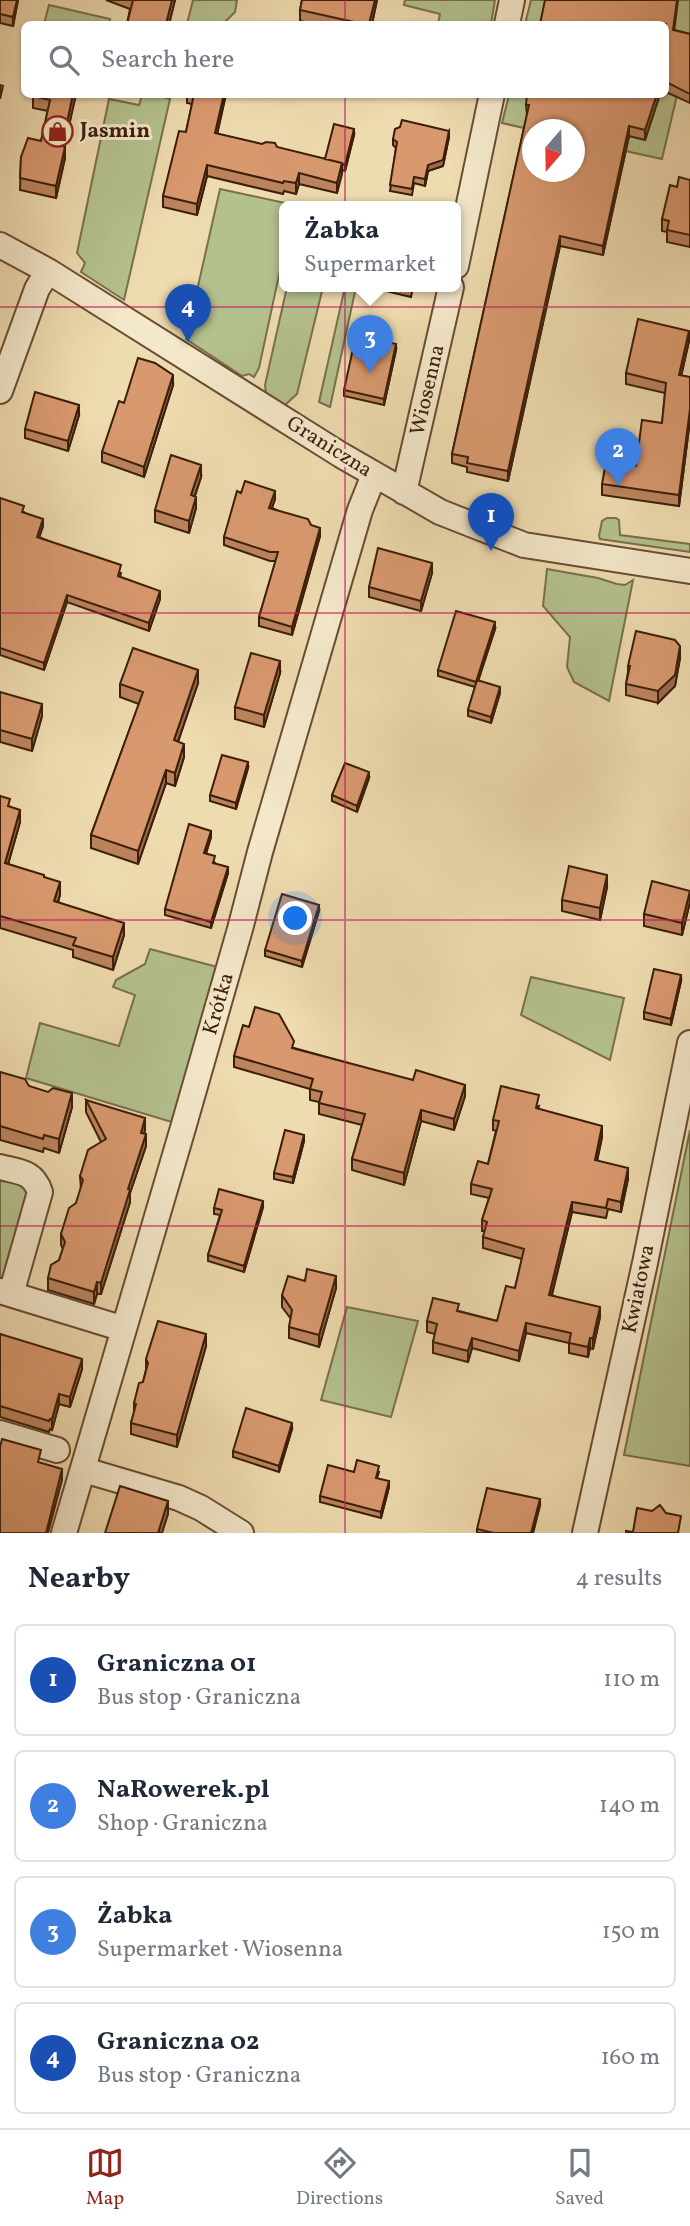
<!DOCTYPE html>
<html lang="en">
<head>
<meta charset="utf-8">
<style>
  :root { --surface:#fff; --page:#f2f2f3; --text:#1f2937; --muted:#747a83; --line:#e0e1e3; --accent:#8f2418 }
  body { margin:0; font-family:Vollkorn,serif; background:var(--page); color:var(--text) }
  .compass { position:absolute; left:522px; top:119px; width:63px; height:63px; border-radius:50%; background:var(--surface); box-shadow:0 2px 5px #0004; rotate:200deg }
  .you { position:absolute; left:296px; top:919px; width:24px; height:24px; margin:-18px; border:5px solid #fff; border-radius:50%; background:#1a73e8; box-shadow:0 0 0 10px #1a73e833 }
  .badge { display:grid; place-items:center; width:46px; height:46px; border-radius:50%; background:var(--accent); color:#fff; font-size:23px; font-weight:700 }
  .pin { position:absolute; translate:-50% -58px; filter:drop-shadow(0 2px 4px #0008) }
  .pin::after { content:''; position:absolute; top:37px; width:24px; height:21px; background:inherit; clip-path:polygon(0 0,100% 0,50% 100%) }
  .popup { position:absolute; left:279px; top:201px; width:182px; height:91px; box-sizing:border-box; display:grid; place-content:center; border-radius:10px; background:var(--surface); filter:drop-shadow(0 2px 5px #0005); font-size:23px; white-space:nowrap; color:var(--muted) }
  .popup b { font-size:26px; color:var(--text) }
  .popup::after { content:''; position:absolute; left:50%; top:100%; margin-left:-14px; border:14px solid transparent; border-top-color:var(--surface) }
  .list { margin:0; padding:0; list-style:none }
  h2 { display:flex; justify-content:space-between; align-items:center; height:91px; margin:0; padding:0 28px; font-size:30px }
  h2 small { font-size:23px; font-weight:400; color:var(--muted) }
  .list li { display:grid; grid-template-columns:46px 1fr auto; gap:21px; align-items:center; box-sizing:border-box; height:112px; margin:0 14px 14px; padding:0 14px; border:2px solid var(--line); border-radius:10px }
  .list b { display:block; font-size:26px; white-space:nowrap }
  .list p { margin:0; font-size:23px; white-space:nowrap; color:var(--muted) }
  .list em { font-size:23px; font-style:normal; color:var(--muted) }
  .icon { flex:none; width:38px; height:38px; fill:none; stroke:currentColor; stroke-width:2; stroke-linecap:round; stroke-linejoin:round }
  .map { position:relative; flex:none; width:690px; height:1533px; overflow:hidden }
  .search { position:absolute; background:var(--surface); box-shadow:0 2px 5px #0004; left:21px; right:21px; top:21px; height:77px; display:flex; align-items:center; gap:18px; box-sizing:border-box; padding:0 24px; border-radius:10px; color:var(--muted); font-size:26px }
  .sheet { height:595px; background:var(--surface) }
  nav { display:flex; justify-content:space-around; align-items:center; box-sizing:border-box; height:98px; border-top:2px solid var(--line); background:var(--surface); font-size:19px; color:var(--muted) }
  nav a { display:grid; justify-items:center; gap:4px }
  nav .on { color:var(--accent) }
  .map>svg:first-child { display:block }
  .green { fill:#b4c18e; stroke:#78704c; stroke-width:2 }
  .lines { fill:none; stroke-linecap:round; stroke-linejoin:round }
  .minor-casing { stroke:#684d33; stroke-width:28 }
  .minor { stroke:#f4e8cb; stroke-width:24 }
  .wall { fill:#bb845f; stroke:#3c1e0a; stroke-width:2 }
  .shaded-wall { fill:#986b4e; stroke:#3c1e0a; stroke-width:2 }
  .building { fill:#d9996f; stroke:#3c1e0a; stroke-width:2; fill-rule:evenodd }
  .grid { fill:none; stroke:#c2185b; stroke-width:2; stroke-opacity:0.55 }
  .labels { text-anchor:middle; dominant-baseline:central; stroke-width:6; stroke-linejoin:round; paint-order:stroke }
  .poi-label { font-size:21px; font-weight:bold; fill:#3c1e0a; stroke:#f4e8cb; text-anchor:start }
  .street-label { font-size:21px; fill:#3c1e0a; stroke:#f4e8cb }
</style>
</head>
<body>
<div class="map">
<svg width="690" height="1533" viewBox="0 0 690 1533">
  <rect width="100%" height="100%" fill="#eedbaf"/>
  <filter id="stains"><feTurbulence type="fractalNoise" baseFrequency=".00286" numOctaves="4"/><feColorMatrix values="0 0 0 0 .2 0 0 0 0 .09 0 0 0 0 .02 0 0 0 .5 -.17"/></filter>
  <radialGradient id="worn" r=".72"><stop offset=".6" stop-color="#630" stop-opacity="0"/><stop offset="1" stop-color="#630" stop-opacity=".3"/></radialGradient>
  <!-- green -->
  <path class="green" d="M193 0H237L235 12 223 24H187Z
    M405 0H495L491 24H438L440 14 404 5Z
    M531 0H690V40L662 159 575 140 574 130H532L502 123 509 95 666 94V24H525Z
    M49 5 110 19 109 24H44Z
    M142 95H156L170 99 124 300 81 272 85 263 77 253 109 99 139 105Z
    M220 189 294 205 284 207V252L259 368 254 377 249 374 242 376 186 339Z
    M287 287H323L297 394 285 405 266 393 265 385Z
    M345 287H356L330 407 319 402Z
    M607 518H616L619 520 620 535 690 544V552L600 539 599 536 602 521Z
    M547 569 598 578 617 584 625 585 633 580 609 701 574 682 567 667 570 637 543 606Z
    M150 949 221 968 175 1123 26 1078 40 1023 119 1046 135 995 113 987 116 980 145 964Z
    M531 977 624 998 610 1060 521 1015Z
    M690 1130V1466L624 1455Z
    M0 1174 28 1187 9 1273 0 1280Z
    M347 1307 418 1321 391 1417 321 1400Z"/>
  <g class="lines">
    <defs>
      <path id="minor" d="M507 24 512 0
        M0 245 48 271 341 455 440 512 524 545 690 571
        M456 266 492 94
        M0 391 37 289 48 271
        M404 492 451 287
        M0 1167C19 1172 33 1171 40 1192L11 1294
        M0 1291 124 1329
        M0 1433 57 1450
        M84 1470 179 1498 201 1508 241 1533
        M64 1533 183 1128 240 929 260 852 360 510 374 475
        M585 1533 645 1263 690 1043"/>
    </defs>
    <!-- minor casing -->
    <use href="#minor" class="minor-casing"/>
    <!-- minor -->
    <use href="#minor" class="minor"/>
  </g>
  <!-- wall -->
  <path class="wall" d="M0 0H18L13 26 0 23Z
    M106 0H175L169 24H127L130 9Z
    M302 0H377L372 24H313L300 21V10Z
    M666 24 675 30 690 34V103L666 92Z
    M33 94H76L64 146 65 158 56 198 20 190 21 157 41 141 48 111 33 108Z
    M187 94H226L217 134 325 159 354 135 345 171 342 170 337 193 299 184 296 194 284 191 283 194 207 176 197 215 163 207V196L186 132 192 104 187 103Z
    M660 94 645 140 629 136 603 255 560 246 508 481 467 472V467L452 463V454L527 115 526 105Z
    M449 137 443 166 428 171 425 186 414 183 412 195 390 191 396 148 393 145V139Z
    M690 180V247L667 242V232L662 231V219L677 187Z
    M373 287H413L411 297 373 288Z
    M689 341 681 376 690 377V420L679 506 602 495V484L636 466 662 423 665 393 626 384V373Z
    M396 350 384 405 344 396V390Z
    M173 385 144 477 102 462V452L124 403Z
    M79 415 68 451 25 438V429Z
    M201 477 195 496 196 508 189 533 155 522V510Z
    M241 493 275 499 272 508 311 525 320 536 292 635 259 626V617L276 561H270L224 545V537Z
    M0 498 24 512 43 526 39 537 121 573 120 577 160 599 149 631 67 602 44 670 0 655Z
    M432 573 421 611 369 597V587Z
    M495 629 478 680 500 693 491 723 468 716V710L475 687 438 676V670Z
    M680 658 675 686 658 703 626 695V684L628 672V666Z
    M280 673 264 727 235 719V707Z
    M198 683 178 742 184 757 175 786 166 783 138 864 91 848V835L139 704 120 697V684Z
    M0 692 42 716 32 751 0 742Z
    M248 768 236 809 210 801V795Z
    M369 778 357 812 332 801V795Z
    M0 796 10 807 20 822 8 864 44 877 60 895 58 902 124 935 113 970 73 957V950L0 928Z
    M211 837 206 854 215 863 228 873 211 928 165 915V909Z
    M607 887 600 920 562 911V900Z
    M690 902 682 935 644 926V914Z
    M319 911 302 967 265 956V950Z
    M681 981 671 1025 644 1019V1012Z
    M294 1048 465 1096 454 1130 421 1121 404 1185 352 1170V1159L362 1125 319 1114V1102L310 1100V1089L234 1067V1056Z
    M0 1072 72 1107 59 1153 44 1148 43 1152 0 1140Z
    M86 1100 145 1130 144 1133 146 1146 130 1193V1202L101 1294H97L94 1304 48 1290V1278L59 1260 63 1249 61 1245V1234L76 1203 81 1189 80 1176 101 1142 86 1112Z
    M539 1106 538 1109 602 1137 597 1161 628 1179 621 1212 608 1209 606 1218 572 1212 552 1295 600 1317 593 1349 590 1348 588 1357 569 1353V1343L526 1333 519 1361 472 1348 468 1362 433 1353V1342L435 1334 427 1332V1321L459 1311 497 1321 515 1288 522 1259 483 1248V1237L485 1231H482V1220L489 1198 471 1194V1184L488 1164 496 1131 493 1130V1120Z
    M304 1141 293 1183 274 1179V1173Z
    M263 1207 244 1272 208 1261V1255L220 1215 214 1214V1208Z
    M336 1288 319 1347 289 1338V1327L291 1319 282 1307V1295Z
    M0 1334 82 1369 70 1407 59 1404 52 1430 50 1429 49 1432 0 1417Z
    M206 1346 177 1447 131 1434V1423L134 1413V1403L143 1382 146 1370V1359Z
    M292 1429 279 1472 233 1457V1451Z
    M354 1472H379L377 1478 389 1487 381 1518 320 1502V1496Z
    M540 1505 533 1533H477V1529Z"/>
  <!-- shaded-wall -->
  <path class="shaded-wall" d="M17 0H18L13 26V17Z
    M172 0H175L169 24H166Z
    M375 0H377L372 24H369Z
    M677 0H678L673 40V30Z
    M73 94H76L62 158V146Z
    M224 94H226L215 144V133Z
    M657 94H660L645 140V130Z
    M629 126V136L603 255V246Z
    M354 129V135L345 171V165Z
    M449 131V137L443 166 428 171 425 186V179L428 165Z
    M65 147V158L56 198V186Z
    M342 163V174L337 193V183Z
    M207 165V176L197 215V204Z
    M299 173V184L296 194V183Z
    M560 236V246L508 481V471Z
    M689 331V341L679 386V375Z
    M396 344V350L384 405V399Z
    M173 375V385L144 477V467Z
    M79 405V415L68 451V441Z
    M690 409V420L679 506V495Z
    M201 465V477L191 507V495Z
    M275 491V499L269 516V508Z
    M196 497V508L189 533V521Z
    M43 519V526L37 544V537Z
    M320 528V536L292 635V627Z
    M432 563V573L421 611V601Z
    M160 591V599L149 631V623Z
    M67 595V602L44 670V663Z
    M495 622V629L476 688V682Z
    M680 646V658L675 686 658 703V691Z
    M280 661V673L264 727V715Z
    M198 670V683L174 753V740Z
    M500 687V693L491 723V717Z
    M42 704V716L32 751V739Z
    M184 744V757L175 786V773Z
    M248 762V768L236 809V803Z
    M166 770V783L138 864V851Z
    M369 772V778L357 812V806Z
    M20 810V822L5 875V863Z
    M211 831V837L204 859V853Z
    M228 867V873L211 928V922Z
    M607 875V887L600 920V908Z
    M60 882V895L54 913V901Z
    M690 891V902L682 935V923Z
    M319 905V911L302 967V961Z
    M124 923V935L113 970V957Z
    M681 975V981L671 1025V1019Z
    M465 1085V1096L454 1130V1119Z
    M72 1093V1107L59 1153V1139Z
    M421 1110V1121L404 1185V1173Z
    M145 1118V1130L141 1144V1133Z
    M602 1126V1137L595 1171V1160Z
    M146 1134V1146L130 1193V1202L101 1294V1283L128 1189Z
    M304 1135V1141L293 1183V1177Z
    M628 1168V1179L621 1212V1202Z
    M263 1201V1207L244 1272V1266Z
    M572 1202V1212L549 1305V1295Z
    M336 1276V1288L319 1347V1335Z
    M97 1282V1294L94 1304V1292Z
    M600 1307V1317L593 1349V1338Z
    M526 1323V1333L519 1361V1351Z
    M206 1334V1346L177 1447V1435Z
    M472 1338V1348L468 1362V1351Z
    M590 1338V1348L588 1357V1347Z
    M82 1359V1369L70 1407V1397Z
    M59 1394V1404L52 1430V1419Z
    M292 1423V1429L279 1472V1466Z
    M62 1469V1480L48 1533H46Z
    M389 1481V1487L381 1518V1512Z
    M540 1499V1505L533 1533H531Z
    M168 1501V1514L162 1533H158Z"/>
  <!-- building -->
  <path class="building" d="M0 0H17L13 17 0 14Z
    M133 0H172L166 24H127Z
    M302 0H375L369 24H363L300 10Z
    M545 0H677L673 30 690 34V94L666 82V24H540Z
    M0 85 3 86 0 99Z
    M33 94H73L62 146 65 147 56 186 20 178 21 157 28 138 41 141 50 100 33 96Z
    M194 94H224L215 133 262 144 266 142 275 143 277 147 342 163 337 183 299 173 296 183 284 181 283 183 207 165 197 204 163 196 179 131 186 132Z
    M527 94H657L645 130 629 126 603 246 560 236 508 471 467 463 468 457 452 454 529 105H526ZM533 130H575V172H533Z
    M402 120 449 131 443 160 428 165 425 179 414 177 412 189 390 185 397 142 393 139 395 129 400 127Z
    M334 124 354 129 345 165 342 164V163L325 159Z
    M679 177 690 180V235L667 230 669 221 662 219 670 185 677 187Z
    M638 319 689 331 679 375 690 377V409L679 495 602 484 606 462 636 466 642 420 662 423 666 383 626 373Z
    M356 335 396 344 384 399 344 390Z
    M138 358 155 363 173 375 144 467 102 452 119 401 124 403Z
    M35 392 79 405 68 441 25 429Z
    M171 455 201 465 191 495 196 497 189 521 155 510Z
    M245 481 275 491 269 508 308 519 311 525 320 528 292 627 259 617 278 552H270L224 537 237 491 241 493Z
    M0 498 24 506 22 512 43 519 37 537 121 565 118 576 160 591 149 623 67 595 44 663 0 648Z
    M378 548 432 563 421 601 369 587Z
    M456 611 495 622 476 682 438 670Z
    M636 631 675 640 680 646 675 675 658 691 626 684 630 666H628Z
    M133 648 198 670 174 740 184 744 175 773 166 770 138 851 91 835 143 692 120 684Z
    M251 653 280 661 264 715 235 707Z
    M477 680 500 687 491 717 468 710Z
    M0 692 42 704 32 739 0 730Z
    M222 755 248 762 236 803 210 795Z
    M345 763 369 772 357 806 332 795Z
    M0 796 10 799 8 806 20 810 5 863 44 875V877L60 882 54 901 124 923 113 957 73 945 76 938 0 916Z
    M189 824 211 831 204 853 215 856 213 863 228 867 211 922 165 909Z
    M569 866 607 875 600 908 562 900Z
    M652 881 690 891 682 923 644 914Z
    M282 894 319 905 302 961 265 950Z
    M654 969 681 975 671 1019 644 1012Z
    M255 1007 279 1014 294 1041 292 1048 413 1080 416 1070 465 1085 454 1119 421 1110 404 1173 352 1159 365 1114 319 1103 322 1092 310 1089 313 1079 234 1056 243 1025 249 1027Z
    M0 1072 25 1079 29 1086 48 1092 53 1088 72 1093 59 1139 44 1135 43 1139 0 1126Z
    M501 1086 539 1095 536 1108 602 1126 595 1160 628 1168 621 1202 608 1199 606 1208 572 1202 549 1295 600 1307 593 1338H590L588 1347 569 1343 571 1333 526 1323 519 1351 472 1338 468 1351 433 1342 437 1324 427 1321 433 1298 459 1304 457 1311 497 1321 506 1286 515 1288 524 1249 483 1237 487 1222 482 1220 492 1189 471 1184 478 1161 488 1164 499 1121 493 1120Z
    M86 1100 145 1118 141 1133 146 1134 128 1189 130 1190 101 1283 97 1282 94 1292 48 1278 51 1265 59 1260 65 1242 61 1234 69 1208 76 1203 83 1180 80 1176 88 1150 106 1139Z
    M285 1130 304 1135 293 1177 274 1173Z
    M219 1189 263 1201 244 1266 208 1255 222 1210 214 1208Z
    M307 1269 336 1276 319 1335 289 1327 292 1310 282 1295 288 1276 305 1281Z
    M158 1321 206 1334 177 1435 131 1423 136 1404 134 1403 139 1383 143 1382 148 1363 146 1359Z
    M0 1334 82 1359 70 1397 59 1394 52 1419H50L49 1421 0 1406Z
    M246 1408 292 1423 279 1466 233 1451Z
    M2 1439 41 1450 38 1462 62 1469 46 1533H0V1447Z
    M357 1460 379 1466 376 1478 389 1481 381 1512 320 1496 328 1465 354 1472Z
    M120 1486 168 1501 158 1533H105Z
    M487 1488 540 1499 531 1533H494L477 1529Z
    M660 1505 666 1513 681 1516 678 1533H626V1531L633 1532 637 1508 652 1511Z"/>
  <!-- grid -->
  <path class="grid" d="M345 0V24M345 94V1533M0 307H690M0 613H690M0 920H690M0 1226H690"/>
  <!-- icons -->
  <defs>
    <symbol id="shop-ring" viewBox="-11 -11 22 22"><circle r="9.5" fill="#f4e8cb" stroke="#8f2418" stroke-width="1.5"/><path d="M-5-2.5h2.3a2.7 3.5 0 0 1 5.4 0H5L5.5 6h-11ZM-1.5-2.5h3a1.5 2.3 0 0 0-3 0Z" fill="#8f2418"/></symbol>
  </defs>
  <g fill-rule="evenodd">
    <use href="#shop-ring" x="40" y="114" width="35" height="35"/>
  </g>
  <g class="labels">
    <!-- poi labels -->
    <g class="poi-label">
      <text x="80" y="131">Jasmin</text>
    </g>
    <!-- street labels -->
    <g class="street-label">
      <text transform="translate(428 390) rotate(-77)">Wiosenna</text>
      <text transform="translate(329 447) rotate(32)">Graniczna</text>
      <text transform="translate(219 1004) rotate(-74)">Krótka</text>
      <text transform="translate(639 1289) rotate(-78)">Kwiatowa</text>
    </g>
  </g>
  <rect width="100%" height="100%" filter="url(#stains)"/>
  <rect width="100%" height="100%" fill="url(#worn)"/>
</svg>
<svg class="compass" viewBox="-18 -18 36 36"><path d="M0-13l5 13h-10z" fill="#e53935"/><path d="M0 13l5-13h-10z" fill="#747a83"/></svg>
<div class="you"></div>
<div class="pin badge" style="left:491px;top:551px;background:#1a4fb4">1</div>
<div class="pin badge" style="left:618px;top:486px;background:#3f7fe0">2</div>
<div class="pin badge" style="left:370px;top:373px;background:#3f7fe0">3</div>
<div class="popup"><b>Żabka</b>Supermarket</div>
<div class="pin badge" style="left:188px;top:342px;background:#1a4fb4">4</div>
<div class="search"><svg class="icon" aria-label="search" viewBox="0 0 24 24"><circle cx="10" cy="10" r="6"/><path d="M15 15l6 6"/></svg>Search here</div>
</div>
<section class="sheet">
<h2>Nearby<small>4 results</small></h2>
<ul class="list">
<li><span class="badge" style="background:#1a4fb4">1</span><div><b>Graniczna 01</b><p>Bus stop · Graniczna</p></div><em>110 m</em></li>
<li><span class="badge" style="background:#3f7fe0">2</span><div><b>NaRowerek.pl</b><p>Shop · Graniczna</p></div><em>140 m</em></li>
<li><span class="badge" style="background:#3f7fe0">3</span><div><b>Żabka</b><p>Supermarket · Wiosenna</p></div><em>150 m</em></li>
<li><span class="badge" style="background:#1a4fb4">4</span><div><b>Graniczna 02</b><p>Bus stop · Graniczna</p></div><em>160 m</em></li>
</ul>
</section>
<nav>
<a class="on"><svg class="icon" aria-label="map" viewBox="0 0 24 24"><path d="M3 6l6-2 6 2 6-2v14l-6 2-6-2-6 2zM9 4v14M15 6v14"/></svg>Map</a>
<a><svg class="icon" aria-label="directions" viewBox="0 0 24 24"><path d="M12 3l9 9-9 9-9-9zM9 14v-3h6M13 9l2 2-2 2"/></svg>Directions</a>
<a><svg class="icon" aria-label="saved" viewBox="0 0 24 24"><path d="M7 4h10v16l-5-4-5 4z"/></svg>Saved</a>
</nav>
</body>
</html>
